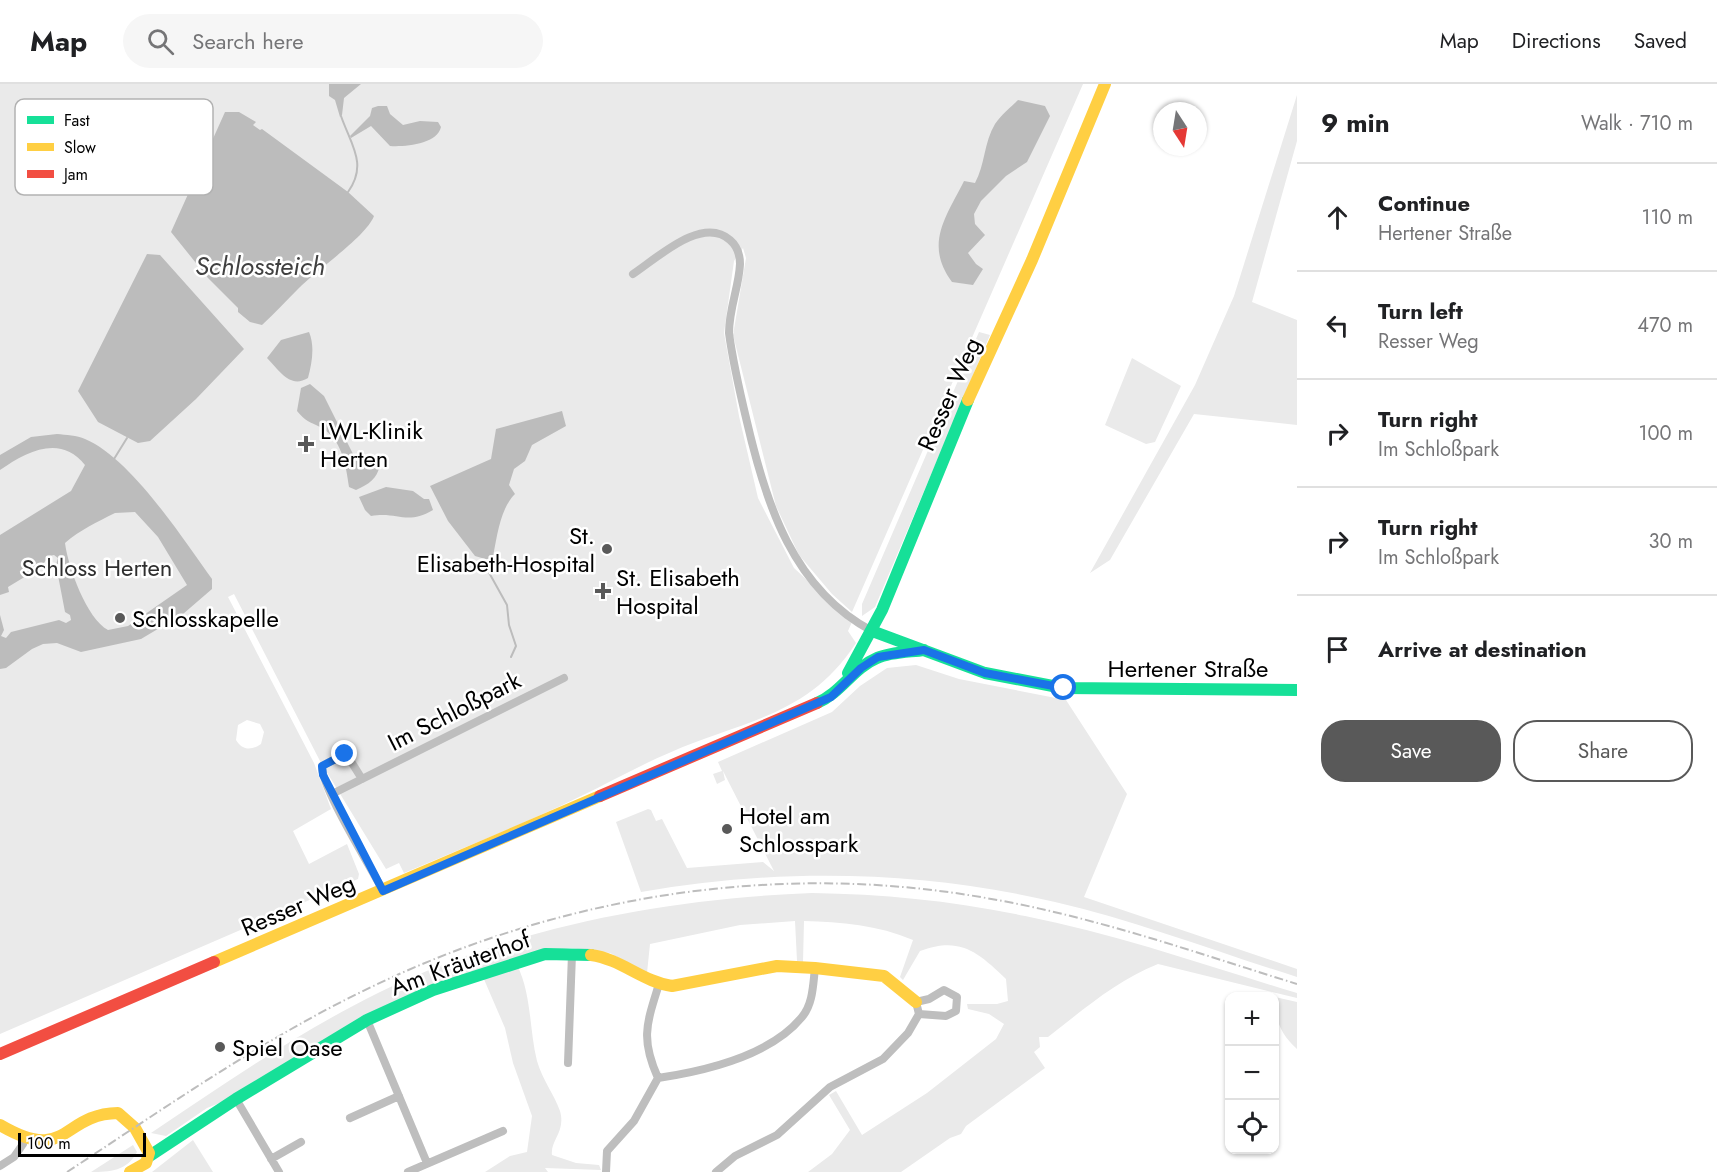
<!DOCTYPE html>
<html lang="en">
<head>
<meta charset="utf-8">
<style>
  :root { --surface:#fff; --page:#f6f6f6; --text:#202124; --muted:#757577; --line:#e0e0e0; --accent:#595959 }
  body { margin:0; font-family:Jost,sans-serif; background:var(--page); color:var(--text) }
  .controls { position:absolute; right:18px; bottom:18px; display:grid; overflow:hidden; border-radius:12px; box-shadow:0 2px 4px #0004 }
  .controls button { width:54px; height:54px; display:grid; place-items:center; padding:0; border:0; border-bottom:2px solid var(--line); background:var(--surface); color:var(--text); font:30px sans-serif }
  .compass { position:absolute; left:1153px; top:18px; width:54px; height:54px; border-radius:50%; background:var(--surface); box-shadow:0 2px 4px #0004; rotate:168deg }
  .scale { position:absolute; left:18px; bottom:15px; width:128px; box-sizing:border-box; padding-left:6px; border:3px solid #000; border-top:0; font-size:16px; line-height:21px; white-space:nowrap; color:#000; -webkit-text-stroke:4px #fff; paint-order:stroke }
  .stop { position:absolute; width:18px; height:18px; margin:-14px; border:4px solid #1a73e8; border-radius:50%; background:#fff }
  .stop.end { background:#1a73e8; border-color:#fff; box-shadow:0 2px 6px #0008 }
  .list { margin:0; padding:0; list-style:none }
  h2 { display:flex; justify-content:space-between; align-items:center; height:78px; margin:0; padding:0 24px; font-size:26px }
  h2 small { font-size:20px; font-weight:400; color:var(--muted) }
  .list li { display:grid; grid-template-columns:39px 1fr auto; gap:18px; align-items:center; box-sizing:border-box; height:108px; padding:0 24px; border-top:2px solid var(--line) }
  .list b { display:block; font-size:22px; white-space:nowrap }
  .list p { margin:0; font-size:20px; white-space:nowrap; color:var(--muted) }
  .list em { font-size:20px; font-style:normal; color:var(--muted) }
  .actions { display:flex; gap:12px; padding:18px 24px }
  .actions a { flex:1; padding:14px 0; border:2px solid var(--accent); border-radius:24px; text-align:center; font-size:21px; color:var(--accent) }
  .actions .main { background:var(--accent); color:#fff }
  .icon { flex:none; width:33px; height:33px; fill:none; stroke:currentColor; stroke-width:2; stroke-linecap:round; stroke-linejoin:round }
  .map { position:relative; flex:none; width:1297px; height:1088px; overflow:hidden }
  header { display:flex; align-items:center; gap:36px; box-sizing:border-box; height:84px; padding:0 30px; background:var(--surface); border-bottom:2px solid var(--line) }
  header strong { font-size:28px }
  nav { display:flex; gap:33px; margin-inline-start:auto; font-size:21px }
  .search { width:420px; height:54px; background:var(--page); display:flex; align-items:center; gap:15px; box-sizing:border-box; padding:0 21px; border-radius:33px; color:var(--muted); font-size:22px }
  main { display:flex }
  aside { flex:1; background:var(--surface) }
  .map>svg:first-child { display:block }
  .green { fill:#eaeaea; fill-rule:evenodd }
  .water { fill:#bcbcbc; fill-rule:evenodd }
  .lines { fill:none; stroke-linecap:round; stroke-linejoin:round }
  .stream { stroke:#bcbcbc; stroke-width:2 }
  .street { stroke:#bebebe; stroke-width:8 }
  .fast { stroke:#16e098; stroke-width:12 }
  .slow { stroke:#ffcf43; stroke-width:12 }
  .jam { stroke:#f24e42; stroke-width:12 }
  .rail { stroke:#bdbdbd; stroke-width:2; stroke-dasharray:9 3 1.5 3; stroke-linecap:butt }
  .route { stroke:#1a73e8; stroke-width:8 }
  .poi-dot { fill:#595959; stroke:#fff; stroke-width:2 }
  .labels { text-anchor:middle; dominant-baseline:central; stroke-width:5; stroke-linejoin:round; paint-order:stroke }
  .street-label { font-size:24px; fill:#000; stroke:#fff }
  .poi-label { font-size:24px; fill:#000; stroke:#fff; text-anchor:start }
  .park-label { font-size:24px; fill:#2f2f2f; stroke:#fff }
  .water-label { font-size:26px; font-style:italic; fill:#404040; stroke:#fff }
  .key { fill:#fff; stroke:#b2b2b2; stroke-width:1.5 }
  .key-label { font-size:16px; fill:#000 }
</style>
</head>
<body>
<header>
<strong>Map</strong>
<div class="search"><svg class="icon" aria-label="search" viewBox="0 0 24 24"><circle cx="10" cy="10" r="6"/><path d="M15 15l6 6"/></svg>Search here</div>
<nav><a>Map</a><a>Directions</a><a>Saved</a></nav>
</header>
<main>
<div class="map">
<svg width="1297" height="1088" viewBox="0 0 1297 1088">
  <rect width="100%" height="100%" fill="#fff"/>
  <!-- green -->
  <path class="green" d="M0 0H1083L852 528 832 510 799 471 776 422 733 251 746 174 743 164 734 177 724 249 739 332 758 414 794 484 852 538 848 547 856 559C807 634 742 636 669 669 638 682 609 699 579 713 522 741 462 764 404 789L399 779 386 785 320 677 234 510 228 513 314 679 331 725 293 747 309 780 347 760 359 790 358 795 0 950ZM247 636 260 640 264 648 261 660C251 667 242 666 236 656L238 641Z
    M1297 11V57L1252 218 1297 236V341L1194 330 1110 476 1090 489 1195 301 1234 212Z
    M979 248 990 251 875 523 862 532V520Z
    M1132 274 1181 302 1155 358 1146 360 1105 341Z
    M916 581 959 595 1066 616 1127 710 1084 813 1297 885V893C1217 868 1137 837 1055 818 919 786 778 784 641 808L616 738 648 725 651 726 656 737 662 735 687 784 763 778 774 787 723 687 725 696 717 700 713 690 722 687 718 678 832 628 860 602 887 584Z
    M812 809C884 810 954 817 1025 832 1117 850 1207 882 1297 909V914L1158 880C1117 896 1083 926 1048 953H1039L1040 963 1034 968 1045 984 966 1042 961 1050 950 1054 901 1088H808L832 1070 850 1046 829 1011 836 1007 862 1051 927 1009 996 955 1004 940 989 930 968 925 967 920H997L1008 917 1006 895C978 868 960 852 920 867L903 896 900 893 913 856C878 841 841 838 804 837L803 878 797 877 795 837 740 841 650 860 647 889 610 869 571 864 550 867 435 902 227 1016 207 1024 166 1052 151 1049C224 1000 299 948 378 909 514 843 662 815 812 809Z
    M517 881C532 911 529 945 537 977 542 995 554 1010 560 1027 566 1048 550 1056 552 1071L576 1079 599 1081 601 1086 545 1084 548 1088H485L510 1072 527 1068 532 1032 513 979 505 944 483 893Z
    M1275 913 1297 918V965C1281 951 1274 934 1275 913Z
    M193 1056 213 1088H152Z
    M133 1061 137 1068C127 1087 110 1088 91 1088Z"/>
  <!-- water -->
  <path class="water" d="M329 0H361L344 14 342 31 340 33 335 16 329 12Z
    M1018 16 1045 22 1050 32 1027 78 1006 92 981 117 974 130 975 140 985 151 968 169 976 180 983 185 973 201 952 198C924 160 946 133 964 97L975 99C985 81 984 58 995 40 1001 31 1011 23 1018 16Z
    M378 22H387L390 30 403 41 420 37 438 38 441 43C437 60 406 63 390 62L371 42 351 54 350 52 370 32 372 24Z
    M225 28H239L256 38 253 41 260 46 262 45 348 108 374 132C366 153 315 187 298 205 286 217 275 229 262 241L250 238 238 228V224L208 194 171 148Z
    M147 170 160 171 244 265 196 315 150 357 138 359 98 338 78 307Z
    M309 248C315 262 312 279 308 294 290 305 280 287 267 274L281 256Z
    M310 300 324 312 356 376 368 379 375 378 380 381C377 395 369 400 356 406L349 403C346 382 342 354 320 343 310 338 305 337 297 327L301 304Z
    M562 327 566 342 532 361 525 377 514 385 509 401 515 410C499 426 497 455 492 477L475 472 448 437 430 402 491 375 496 345Z
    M57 350C66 351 77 351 85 355 131 374 183 455 212 495V505L183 530 141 555 81 568 57 559 43 560 32 565 6 584 0 585V531L4 546 1 552 6 554 11 548 59 536 66 539 71 536 70 531 65 528 56 481 58 474 54 471 49 472 41 483 8 503 9 508 0 511V451L71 407 85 381C61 350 27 367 0 386V371L31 353ZM115 429 135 428 158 453 187 501 128 542 108 546C87 535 68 483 65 459 80 446 97 438 115 429Z
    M386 403 413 407 424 415H429L433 426C406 442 398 427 371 432L365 426 359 413Z"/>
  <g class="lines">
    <!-- stream -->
    <path class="stream" d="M341 32C351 61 368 80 348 108
      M114 375 127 354
      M489 476 487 485 507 521 509 541 516 562 511 573"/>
    <!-- street -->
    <path class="street" d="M633 190C656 175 702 131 730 156 737 162 740 171 740 180 739 203 729 224 729 249 733 279 740 309 747 338 766 420 793 505 872 547
      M362 695 347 671 339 673 322 682C321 704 371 783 383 807
      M332 710 564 594
      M367 936 427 1079
      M568 979 572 870
      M658 994C705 987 771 971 802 933 813 920 813 901 815 884
      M236 1015 279 1088
      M350 1034 399 1012
      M271 1075 301 1058
      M0 1082 14 1073 23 1060
      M408 1088 503 1047
      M606 1088 607 1067 634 1037 658 994C640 954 647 939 659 900
      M716 1088 735 1072 777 1051 830 1003 883 975 908 949 919 930 916 918 929 915 944 906 957 913 956 927 946 932 919 930"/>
    <!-- fast -->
    <path class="fast" d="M872 547 985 589 1063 604 1297 606
      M848 589 882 526 968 316
      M817 619C841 609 853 584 877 574 890 568 910 568 924 566
      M148 1073 236 1015 367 936 433 906 545 870 591 871"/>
    <!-- slow -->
    <path class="slow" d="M968 316 1032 176 1105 0
      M591 871C621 875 643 898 672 902L777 882 815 884 884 892 916 918
      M214 878 600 712
      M0 1041C68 1081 61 1030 118 1029L135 1044 149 1069 146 1079 130 1088"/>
    <!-- jam -->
    <path class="jam" d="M600 712 817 619
      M0 970 214 878"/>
    <!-- rail -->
    <path class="rail" d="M67 1088C162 1026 257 959 359 909 552 813 773 776 986 814 1092 832 1194 868 1297 900"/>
  </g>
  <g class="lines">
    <!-- route -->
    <path class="route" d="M345 670 322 682 323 691 383 807 831 613 861 584 878 573 924 566 985 589 1064 604"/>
  </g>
  <!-- markers -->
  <g class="poi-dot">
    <path d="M303 351h6v6h6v6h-6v6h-6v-6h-6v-6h6z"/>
    <circle cx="607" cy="465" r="6"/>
    <path d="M600 498h6v6h6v6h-6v6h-6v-6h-6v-6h6z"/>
    <circle cx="120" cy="534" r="6"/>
    <circle cx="727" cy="745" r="6"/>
    <circle cx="220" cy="963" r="6"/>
  </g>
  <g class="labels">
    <!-- street labels -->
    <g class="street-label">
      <text transform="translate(949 310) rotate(-66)">Resser Weg</text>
      <text x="1188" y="584">Hertener Straße</text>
      <text transform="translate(454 627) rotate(-27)">Im Schloßpark</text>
      <text transform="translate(298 821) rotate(-23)">Resser Weg</text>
      <text transform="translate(460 879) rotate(-20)">Am Kräuterhof</text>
    </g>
    <!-- poi labels -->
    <g class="poi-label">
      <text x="320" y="346">LWL-Klinik<tspan x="320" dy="28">Herten</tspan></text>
      <text x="595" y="451" text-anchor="end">St.<tspan x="595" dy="28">Elisabeth-Hospital</tspan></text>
      <text x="616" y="493">St. Elisabeth<tspan x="616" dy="28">Hospital</tspan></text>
      <text x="132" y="534">Schlosskapelle</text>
      <text x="739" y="731">Hotel am<tspan x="739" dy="28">Schlosspark</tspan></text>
      <text x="232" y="963">Spiel Oase</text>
    </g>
    <!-- park labels -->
    <g class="park-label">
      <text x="97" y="483">Schloss Herten</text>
    </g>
    <!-- water labels -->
    <g class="water-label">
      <text x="260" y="182">Schlossteich</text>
    </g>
  </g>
  <!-- legend -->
  <rect x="15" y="15" width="198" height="96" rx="9" class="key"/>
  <rect x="27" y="32" width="27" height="8" fill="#16e098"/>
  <rect x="27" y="59" width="27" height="8" fill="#ffcf43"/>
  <rect x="27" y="86" width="27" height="8" fill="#f24e42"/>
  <g class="key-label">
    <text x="64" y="42">Fast</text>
    <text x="64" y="69">Slow</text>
    <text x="64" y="96">Jam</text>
  </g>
</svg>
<div class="controls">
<button>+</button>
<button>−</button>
<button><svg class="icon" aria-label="locate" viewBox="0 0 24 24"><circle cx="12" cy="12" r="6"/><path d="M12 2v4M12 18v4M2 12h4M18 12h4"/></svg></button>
</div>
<svg class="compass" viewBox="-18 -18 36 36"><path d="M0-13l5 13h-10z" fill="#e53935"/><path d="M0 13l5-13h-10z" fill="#757577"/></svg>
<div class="scale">100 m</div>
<div class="stop" style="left:1064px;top:604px"></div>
<div class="stop end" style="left:345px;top:670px"></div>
</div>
<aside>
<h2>9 min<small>Walk · 710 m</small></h2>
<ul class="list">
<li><svg class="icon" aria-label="ahead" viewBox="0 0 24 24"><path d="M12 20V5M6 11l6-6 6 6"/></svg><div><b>Continue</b><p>Hertener Straße</p></div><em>110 m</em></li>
<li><svg class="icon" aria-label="left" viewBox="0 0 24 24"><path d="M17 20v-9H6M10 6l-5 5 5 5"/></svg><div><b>Turn left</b><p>Resser Weg</p></div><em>470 m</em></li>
<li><svg class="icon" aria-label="right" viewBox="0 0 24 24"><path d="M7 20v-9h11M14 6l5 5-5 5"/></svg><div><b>Turn right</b><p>Im Schloßpark</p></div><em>100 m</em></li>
<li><svg class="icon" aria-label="right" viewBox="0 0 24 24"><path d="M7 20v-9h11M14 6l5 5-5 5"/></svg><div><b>Turn right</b><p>Im Schloßpark</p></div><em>30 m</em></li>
<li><svg class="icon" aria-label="arrive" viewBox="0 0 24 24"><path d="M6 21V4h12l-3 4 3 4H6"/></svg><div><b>Arrive at destination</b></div></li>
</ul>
<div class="actions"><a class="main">Save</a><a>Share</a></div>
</aside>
</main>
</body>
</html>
